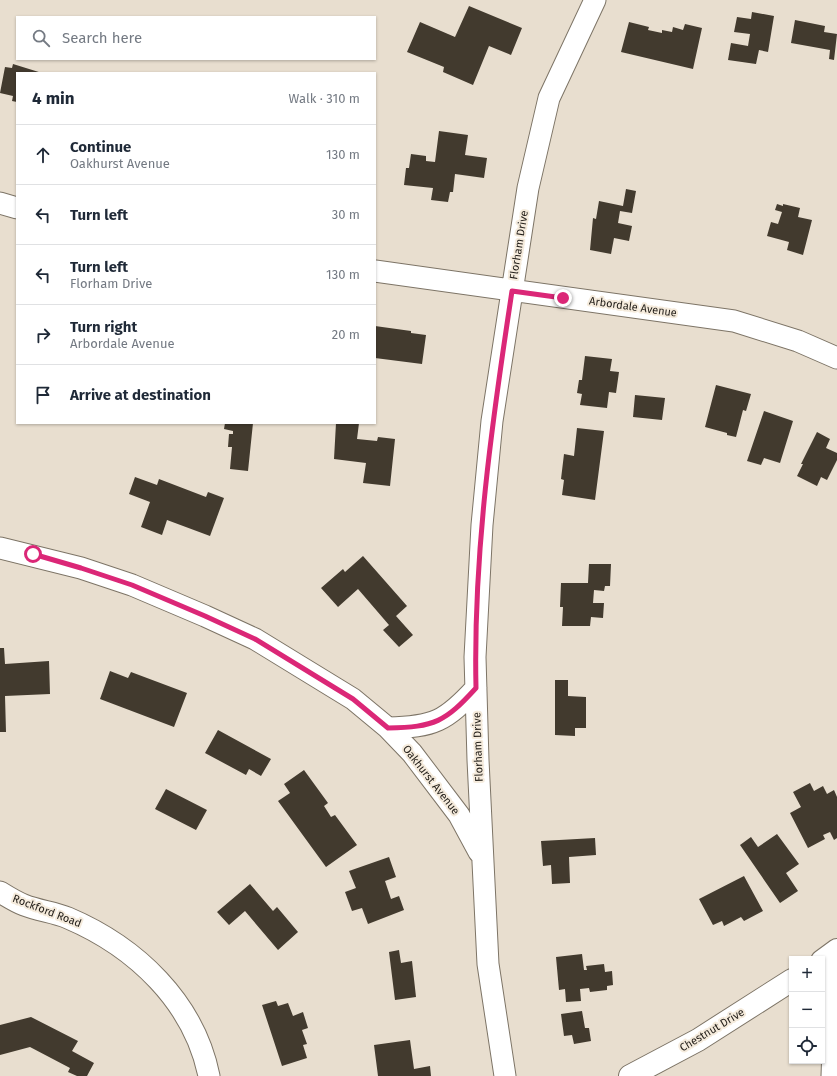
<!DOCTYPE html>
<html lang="en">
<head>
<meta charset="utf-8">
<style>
  :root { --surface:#fff; --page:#f6f6f7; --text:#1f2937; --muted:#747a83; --line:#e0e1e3 }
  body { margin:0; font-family:"Fira Sans",sans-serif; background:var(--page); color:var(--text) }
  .controls { position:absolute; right:12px; bottom:12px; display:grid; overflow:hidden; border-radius:0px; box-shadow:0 1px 3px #0004 }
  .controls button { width:36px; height:36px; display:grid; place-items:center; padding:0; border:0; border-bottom:1px solid var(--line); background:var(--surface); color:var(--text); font:20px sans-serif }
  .stop { position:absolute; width:12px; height:12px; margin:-9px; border:3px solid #db2777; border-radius:50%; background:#fff }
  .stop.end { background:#db2777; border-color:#fff; box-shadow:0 1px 4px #0008 }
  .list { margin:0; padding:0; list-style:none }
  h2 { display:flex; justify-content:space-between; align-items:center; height:52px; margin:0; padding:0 16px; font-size:17px }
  h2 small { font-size:13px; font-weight:400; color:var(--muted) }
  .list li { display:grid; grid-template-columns:26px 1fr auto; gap:12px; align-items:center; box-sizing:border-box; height:60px; padding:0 16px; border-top:1px solid var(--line) }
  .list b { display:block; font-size:15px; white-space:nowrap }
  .list p { margin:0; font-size:13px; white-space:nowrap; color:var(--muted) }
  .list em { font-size:13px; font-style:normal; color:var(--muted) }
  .icon { flex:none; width:22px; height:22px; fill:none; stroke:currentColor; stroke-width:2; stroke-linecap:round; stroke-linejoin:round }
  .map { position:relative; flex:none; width:837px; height:1076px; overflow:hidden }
  .search { position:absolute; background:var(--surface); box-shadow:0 1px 3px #0004; left:16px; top:16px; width:360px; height:44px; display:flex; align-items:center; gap:10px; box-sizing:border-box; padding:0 14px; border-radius:0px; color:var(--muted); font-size:15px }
  .panel { position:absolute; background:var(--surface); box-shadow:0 1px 3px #0004; left:16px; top:72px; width:360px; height:352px; border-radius:0px }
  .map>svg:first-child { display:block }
  .building { fill:#423a2e }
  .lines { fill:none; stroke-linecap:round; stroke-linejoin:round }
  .street-casing { stroke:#7d7466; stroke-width:23 }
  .secondary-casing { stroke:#7d7466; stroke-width:24 }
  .street { stroke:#fff; stroke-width:21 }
  .secondary { stroke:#fff; stroke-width:22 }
  .route { stroke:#db2777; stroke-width:5 }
  .labels { text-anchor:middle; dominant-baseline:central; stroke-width:4; stroke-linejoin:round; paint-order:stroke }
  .street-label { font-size:11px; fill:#211d18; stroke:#f5ebdc }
</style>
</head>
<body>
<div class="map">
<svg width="837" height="1076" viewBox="0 0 837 1076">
  <rect width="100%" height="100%" fill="#e8decf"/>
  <!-- building -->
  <path class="building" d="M469 6 522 28 511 55 489 46 473 85 443 72 444 67 407 52 420 22 455 37Z
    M752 12 774 16 768 52 759 50 756 64 728 60 731 43 748 46 750 34 734 32 737 17 751 19Z
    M795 20 825 26 824 32 837 34 834 60 829 59 830 50 791 43Z
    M629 22 649 27 648 30 662 33V30L672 32 673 27 683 30 685 24 702 28 693 69 621 52Z
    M13 64 42 73H17V102L12 101 13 96 0 93 5 67 12 68Z
    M439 131 468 135 465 155 487 158 484 178 455 174 453 192H450L448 202 431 200 433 188 404 185 406 168H409L411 154 426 156V161L435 162Z
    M626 189 636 191 632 213 620 211 618 223 632 226 629 241 614 238 611 254 590 250 593 218 596 219 599 201 623 206Z
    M777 204 783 206V204L800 208 798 217 812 220 803 255 787 250 789 242 767 236 771 222 778 224 782 212 775 210Z
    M375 326 411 331V333L426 335 422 364 375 358Z
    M585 356 612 359 610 371 619 372 616 393 609 392 607 408 580 405 582 394 577 393 579 380H582Z
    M716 385 751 394 746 411 743 410 736 437 727 435V433L705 427Z
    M635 395 665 398 662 420 633 417Z
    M764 411 793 421 780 463 764 458 761 465 747 461Z
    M225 423H253L248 471 230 469 232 447H228L229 434H233V431L224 429Z
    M336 423H359L357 439 377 441 378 437 395 439 390 486 363 483 366 463 334 459Z
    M577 428 604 431 595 500 562 495 564 480 561 479 564 454 574 456Z
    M817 432 830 439 826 448 837 453V460L827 480 821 477 817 486 797 476 803 464H801Z
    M135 477 157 485 159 479 206 497 208 492 224 498 210 536 167 520 162 535 141 527 150 502 129 494Z
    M363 556 407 606 396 616 413 635 399 647 383 630 389 625 358 589 338 607 321 588 343 569 345 572Z
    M589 564H611L610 586H605L604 591 594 590 593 603H604L603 618 591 617 590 626H562L563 607H560L561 583H588Z
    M0 648H4L5 664 49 661 50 694 5 696 6 732H0Z
    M110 671 128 678 131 672 187 693 174 727 100 699Z
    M555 680H568V696L586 697V728H575V736L555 735Z
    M218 730 271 759 261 776 249 769 246 775 205 753Z
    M304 770 328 803 324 806 331 817 335 815 357 845 326 867 278 801 290 793 284 784Z
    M810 783 814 791 823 786 827 794 834 790 837 797V838L834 840 830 832 823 835 825 839 808 848 790 813 801 807 793 792Z
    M166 789 207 810 196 830 155 809Z
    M777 834 799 864 786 873 798 891 780 903 740 845 751 837 758 847Z
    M595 838 596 855 569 857 570 883 552 884 551 865 543 866 541 841Z
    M389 857 396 877 385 881 391 899 399 896 404 910 368 924 362 908 352 911 345 892 356 888 349 871Z
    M744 876 763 911 744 921 741 917 724 926 722 921 713 925 699 899Z
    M250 884 273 911 277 907 298 932 278 950 245 911 229 925 217 912Z
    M399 950 401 963 412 961 416 997 395 1000 389 952Z
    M582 954 584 970H587L586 966 604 964 605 972 612 971 613 985 607 986V990L590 992 589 988 580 989 581 1001 566 1002 565 989 559 990 556 957Z
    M276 1001 278 1006 288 1003 293 1016 303 1012 308 1028 302 1030 307 1044 303 1045 307 1058 282 1066 262 1005Z
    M582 1011 585 1028H589L591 1041 574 1044 572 1035 564 1036 561 1014Z
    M31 1017 78 1041 72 1051 94 1063 87 1076H77L68 1072 70 1068 30 1047 0 1055V1025Z
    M410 1040 414 1069 430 1066 431 1076H378L374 1045Z"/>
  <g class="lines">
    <defs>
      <path id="street" d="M0 203 17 208
        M375 271 734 321 798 341 837 358
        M0 548 81 568 132 585 205 616 255 639 353 699 388 728 412 753 459 815 479 852
        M388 728C434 727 446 721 476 688
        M0 892C8 897 16 902 24 905 39 911 54 912 68 918 136 947 194 1002 209 1076
        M830 956 834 1020 832 1076
        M505 1076 488 964 478 760 475 657 482 525 492 421 528 188 549 98 595 0"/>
      <path id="secondary" d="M822 961 837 950
        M630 1076 698 1040 792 980"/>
    </defs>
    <!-- street casing -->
    <use href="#street" class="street-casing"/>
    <!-- secondary casing -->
    <use href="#secondary" class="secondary-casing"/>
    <!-- street -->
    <use href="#street" class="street"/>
    <!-- secondary -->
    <use href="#secondary" class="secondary"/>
  </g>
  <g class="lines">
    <!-- route -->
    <path class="route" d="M33 554 81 568 132 585 205 616 255 639 353 699 388 728C435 727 445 722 476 688 473 555 492 422 512 291L563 298"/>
  </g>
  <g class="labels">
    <!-- street labels -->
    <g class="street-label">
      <text transform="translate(519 245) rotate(-81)">Florham Drive</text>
      <text transform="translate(633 307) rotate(8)">Arbordale Avenue</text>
      <text transform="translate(478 747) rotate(-92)">Florham Drive</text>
      <text transform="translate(431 780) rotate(52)">Oakhurst Avenue</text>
      <text transform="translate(47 911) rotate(21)">Rockford Road</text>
      <text transform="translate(712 1030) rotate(-31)">Chestnut Drive</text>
    </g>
  </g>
</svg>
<div class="controls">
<button>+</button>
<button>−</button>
<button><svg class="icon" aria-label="locate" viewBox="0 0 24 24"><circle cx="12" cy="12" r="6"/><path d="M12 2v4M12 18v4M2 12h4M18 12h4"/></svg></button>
</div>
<div class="stop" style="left:33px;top:554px"></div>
<div class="stop end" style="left:563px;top:298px"></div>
<div class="search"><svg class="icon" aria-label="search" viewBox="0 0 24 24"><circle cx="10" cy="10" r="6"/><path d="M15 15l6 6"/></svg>Search here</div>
<section class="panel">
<h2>4 min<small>Walk · 310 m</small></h2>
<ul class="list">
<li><svg class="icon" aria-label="ahead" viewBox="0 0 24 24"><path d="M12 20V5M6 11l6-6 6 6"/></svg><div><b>Continue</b><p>Oakhurst Avenue</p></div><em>130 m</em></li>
<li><svg class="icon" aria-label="left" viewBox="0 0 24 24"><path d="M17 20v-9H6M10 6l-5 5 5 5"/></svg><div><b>Turn left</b></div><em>30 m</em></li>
<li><svg class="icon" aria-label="left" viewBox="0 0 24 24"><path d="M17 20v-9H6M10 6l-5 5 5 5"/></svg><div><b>Turn left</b><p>Florham Drive</p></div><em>130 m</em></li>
<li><svg class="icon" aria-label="right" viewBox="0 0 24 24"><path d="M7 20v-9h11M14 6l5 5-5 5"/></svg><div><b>Turn right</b><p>Arbordale Avenue</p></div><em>20 m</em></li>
<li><svg class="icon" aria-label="arrive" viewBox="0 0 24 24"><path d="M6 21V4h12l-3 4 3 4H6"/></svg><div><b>Arrive at destination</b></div></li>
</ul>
</section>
</div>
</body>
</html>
